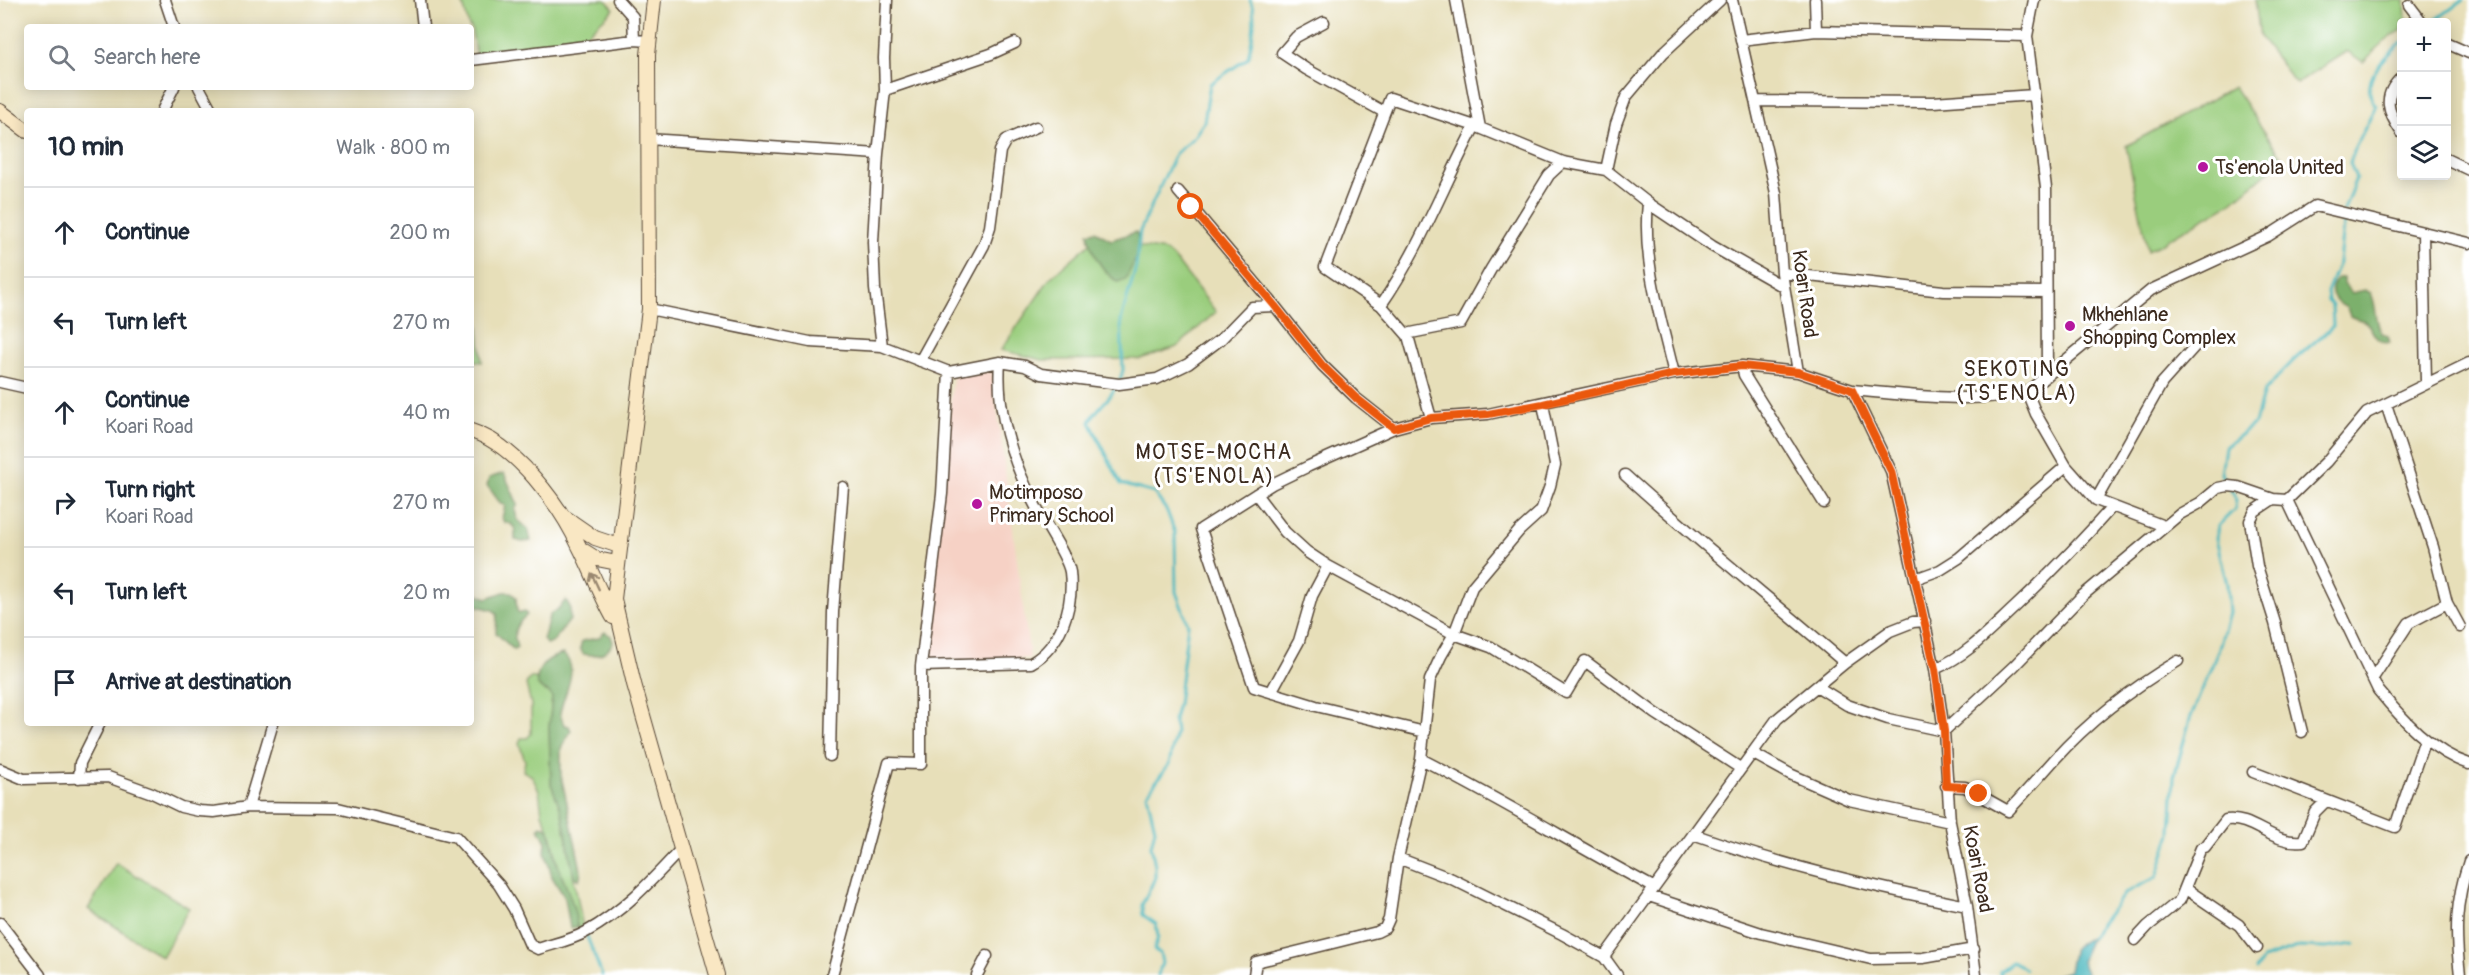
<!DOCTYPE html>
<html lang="en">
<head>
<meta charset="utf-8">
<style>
  :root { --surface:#fff; --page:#f6f6f7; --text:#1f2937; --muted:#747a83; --line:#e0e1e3 }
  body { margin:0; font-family:Pangolin,sans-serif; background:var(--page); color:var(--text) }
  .controls { position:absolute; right:18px; top:18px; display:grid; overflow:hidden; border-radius:6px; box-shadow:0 3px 15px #0003 }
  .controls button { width:54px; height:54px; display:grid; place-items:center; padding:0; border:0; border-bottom:2px solid var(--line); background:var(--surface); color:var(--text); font:30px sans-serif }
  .stop { position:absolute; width:18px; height:18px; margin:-14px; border:4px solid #ea580c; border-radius:50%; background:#fff }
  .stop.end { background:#ea580c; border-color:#fff; box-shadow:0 2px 6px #0008 }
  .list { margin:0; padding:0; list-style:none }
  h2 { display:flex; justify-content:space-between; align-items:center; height:78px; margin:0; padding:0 24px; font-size:26px }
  h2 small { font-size:20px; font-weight:400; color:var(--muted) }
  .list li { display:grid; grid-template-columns:39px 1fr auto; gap:18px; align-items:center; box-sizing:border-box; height:90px; padding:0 24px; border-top:2px solid var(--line) }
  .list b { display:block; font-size:22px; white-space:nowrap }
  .list p { margin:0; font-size:20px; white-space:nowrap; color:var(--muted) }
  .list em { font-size:20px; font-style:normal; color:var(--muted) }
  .icon { flex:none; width:33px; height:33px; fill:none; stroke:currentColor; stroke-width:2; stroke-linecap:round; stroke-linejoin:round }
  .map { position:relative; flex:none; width:2469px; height:975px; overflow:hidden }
  .search { position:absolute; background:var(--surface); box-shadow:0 3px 15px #0003; left:24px; top:24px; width:450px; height:66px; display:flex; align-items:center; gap:15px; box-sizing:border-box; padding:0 21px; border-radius:6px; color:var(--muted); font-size:22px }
  .panel { position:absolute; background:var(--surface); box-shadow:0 3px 15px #0003; left:24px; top:108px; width:450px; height:618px; border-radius:6px }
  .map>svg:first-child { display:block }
  .built { fill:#f6d1c5 }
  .green { fill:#9acd7d; stroke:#6a7c4e; stroke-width:1.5 }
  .forest { fill:#7bb06c; stroke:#5b6d45; stroke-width:1.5 }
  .water { fill:#48b7be; stroke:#42706e; stroke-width:1.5 }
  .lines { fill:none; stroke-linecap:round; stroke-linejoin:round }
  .stream { stroke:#48b7be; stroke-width:3 }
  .street-casing { stroke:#554535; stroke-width:13 }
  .secondary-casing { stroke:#554535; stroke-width:16 }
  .street { stroke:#fff; stroke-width:10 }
  .secondary { stroke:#f9e7c3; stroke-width:14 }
  .oneway { stroke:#9a8870 }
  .route { stroke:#ea580c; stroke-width:8 }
  .poi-dot { fill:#b5179e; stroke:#fff; stroke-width:2 }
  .labels { text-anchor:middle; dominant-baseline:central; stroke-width:6; stroke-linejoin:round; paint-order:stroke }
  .poi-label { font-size:20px; fill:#3b2a1e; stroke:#fff; text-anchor:start }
  .street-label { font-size:20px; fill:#3b2a1e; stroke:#fff }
  .neighbourhood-label { font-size:21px; letter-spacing:1.5px; fill:#3b2a1e; stroke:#fff }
</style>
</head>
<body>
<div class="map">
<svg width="2469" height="975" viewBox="0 0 2469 975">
  <rect width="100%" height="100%" fill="#fff"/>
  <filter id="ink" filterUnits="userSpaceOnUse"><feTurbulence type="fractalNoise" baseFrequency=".0167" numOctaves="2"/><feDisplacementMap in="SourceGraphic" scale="12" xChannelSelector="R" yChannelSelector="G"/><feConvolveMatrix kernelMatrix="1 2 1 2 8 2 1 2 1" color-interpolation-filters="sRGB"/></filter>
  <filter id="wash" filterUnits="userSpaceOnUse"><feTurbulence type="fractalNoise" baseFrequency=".008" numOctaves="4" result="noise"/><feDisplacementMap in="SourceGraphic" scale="24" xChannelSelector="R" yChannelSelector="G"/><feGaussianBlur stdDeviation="1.35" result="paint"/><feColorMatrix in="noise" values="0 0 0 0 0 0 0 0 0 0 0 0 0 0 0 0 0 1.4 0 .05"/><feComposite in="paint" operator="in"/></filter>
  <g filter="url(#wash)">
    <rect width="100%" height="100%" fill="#e7dfb9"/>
    <!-- built -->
    <path class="built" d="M992 371 1030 658 986 661 924 660 953 377Z"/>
    <!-- green -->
    <path class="green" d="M462 0H606L614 9 580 40 476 55 471 27H469Z
      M2255 0H2405L2406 22H2402L2401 30 2383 43 2363 62 2347 51 2296 84 2260 37Z
      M2234 87 2283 159 2231 203 2148 251 2126 146Z
      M1095 239 1165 251 1175 259 1216 312 1177 347 1140 359 1042 360 1001 350 1050 278Z
      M471 285 476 299 482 362 471 360Z
      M530 678H536C537 687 541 690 549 692L552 697 549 728 551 783 562 813 583 928 579 930 558 865 552 837 542 813 539 791 532 776 523 771 525 761 519 743 521 738H527L531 734V704L526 684Z
      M116 863 189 908 162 957 88 909Z"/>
    <!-- forest -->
    <path class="forest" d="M1095 231 1111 240 1136 232C1146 249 1132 263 1126 279L1118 282C1103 273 1089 250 1088 233Z
      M2338 278H2343V283L2352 293 2365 290 2371 293C2377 306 2375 322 2382 334L2388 336 2390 343C2371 343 2374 326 2364 321 2359 319 2355 319 2350 316L2347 308C2334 302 2325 290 2338 278Z
      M504 473 518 505 515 509 517 519 528 529 531 541 522 542 515 540V529L511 524 504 522 502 518 505 506C497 503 494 492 487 486L489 478Z
      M504 592H510L516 597 517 611 520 613 525 612 527 615C515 625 512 632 517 648L514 650 496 633 497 614 493 610 473 605 471 602 474 593 487 598Z
      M566 600 570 607V620L552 643 546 644 543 639C547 630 546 621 551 613L556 611Z
      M605 632 611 636 613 642C606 656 596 656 583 654L580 648 582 641 598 638Z
      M563 654C581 668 563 694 560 714L564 725 569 726 571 731 561 748V775L580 865 581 872 579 880 574 877 562 813 551 784 549 728 552 697 549 692 543 690 537 684C536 667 548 657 563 654Z
      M541 826 548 828C553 840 554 854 558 866 565 885 576 906 577 927L570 928 565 898 552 877 545 852 546 842 539 828Z"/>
    <!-- water -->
    <path class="water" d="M2092 936 2081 961 2087 975H2056L2069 971 2074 947Z"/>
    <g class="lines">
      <!-- stream -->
      <path class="stream" d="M2433 22 2463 0
        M2344 210 2356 178 2350 163 2353 152 2376 106C2357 82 2384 58 2402 42
        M1120 380 1123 370 1121 320 1136 267 1140 231 1175 154 1194 137 1204 122 1210 84 1248 58C1252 39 1258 18 1250 0
        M1115 388C1109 401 1096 408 1090 422L1121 484 1154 493 1167 511 1175 533 1176 592 1188 624 1178 704 1174 719 1176 732 1169 764 1147 794 1155 829 1151 846 1155 865V878L1142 905 1143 915 1156 924 1158 937 1154 950 1160 953 1162 963 1158 975
        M2227 484 2221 474 2225 447 2255 423 2264 391 2294 360 2333 326 2332 305 2328 301 2327 292 2339 262 2344 216
        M586 934 602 975
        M2091 937 2125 893 2157 877 2171 833 2174 777 2190 719 2218 651 2229 613 2227 584 2216 538 2218 526 2235 509 2236 499 2231 490
        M2256 970 2263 959 2298 947 2326 948 2355 944
        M2000 975V971L2012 962 2025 969"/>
    </g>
  </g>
  <g filter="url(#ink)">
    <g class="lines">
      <defs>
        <path id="street" d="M165 0 174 27
          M420 0 423 27
          M618 0 633 17 634 40
          M1456 0 1480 128
          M1732 0 1776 193 1782 273 1798 372 1852 390 1891 471 1935 669 1944 731 1950 822 1967 906 1976 975
          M1815 0 1816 31
          M2034 0 2027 36 2046 188 2047 376
          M2409 5 2422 22
          M1324 22 1296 37 1282 53 1306 69 1384 112
          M1741 40 1816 31 2027 36
          M2446 43 2469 53
          M471 60 634 40 649 41
          M2402 77C2381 96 2388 113 2402 133
          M199 87 212 111
          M885 90 991 54 1015 43
          M1755 101 1933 102 2034 95
          M162 111 174 87
          M648 139 878 154
          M2446 159 2469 170
          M1606 170 1616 124 1626 97 1663 53 1720 0
          M1178 191 1275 306 1322 365 1356 398 1394 428
          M1648 203C1642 260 1661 319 1674 374
          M2423 233 2426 382
          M1782 273 1943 291 2046 292
          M1381 305C1420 249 1443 186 1475 126
          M649 309 810 342 882 346 949 372 1000 362 1025 366 1041 374 1119 384 1157 379 1188 364 1221 339 1252 307 1275 306
          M1408 336 1411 333 1461 323 1491 269 1549 175 1563 162
          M882 346 875 289 873 242 878 154 885 90 884 58 887 0
          M920 361 984 245 990 227 1000 151 1006 140 1036 127
          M1742 366 1744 375 1824 503
          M0 382 27 388
          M1852 390C1910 395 1969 404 2027 392L2151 290 2268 236 2315 206 2469 243
          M1431 418 1408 336 1381 305 1325 267 1390 98 1475 126 1563 162 1606 170 1648 203 1712 246 1784 287
          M2066 466 2096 500 2162 383 2196 345
          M1625 475C1696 540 1772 600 1845 663
          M1256 494 1285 532 1307 552 1328 566 1454 634 1491 647 1566 693 1585 661 1655 713 1740 768
          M2096 500 2164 526
          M2287 500 2378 690C2402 719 2432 752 2469 764
          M1915 579 1940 570 1959 558 2066 466 2036 414 2027 392
          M2447 603 2460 627
          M921 666 1031 663C1061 646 1074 606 1070 572 1068 558 1046 525 1038 511 1014 466 996 413 1000 362
          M1935 669C1968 655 1989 631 2015 607 2049 575 2081 542 2112 507
          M2373 678 2409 623 2447 603 2433 547 2386 404
          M1818 687 1847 705 1888 719 1944 731 2014 666 2082 596 2180 514 2200 503 2218 488 2228 486 2238 487 2273 499
          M1271 692 1299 641 1312 596 1328 566
          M1425 732 1316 706 1254 687 1201 529 1272 484 1309 466 1394 428 1431 418 1488 414 1674 374 1742 366 1798 372
          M2302 732 2275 623 2257 566 2250 521 2255 511 2273 499 2287 500 2326 462 2367 413 2469 363
          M1752 753 1790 774 1849 800 1950 822
          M830 756 833 612 843 487
          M1421 759C1500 799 1575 845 1653 887
          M0 769 24 779 108 777 152 793 181 807 199 811 214 812 248 807 338 808 456 837 499 885 514 909 530 945 538 949C553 944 572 940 586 932 624 911 652 880 681 849
          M2253 772 2395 827 2425 739
          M79 778 80 763 100 723
          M1946 786 1965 787 2008 811C2024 794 2039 777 2054 760 2089 721 2134 687 2178 661
          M248 807 273 723
          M1693 834C1783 866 1874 887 1967 906
          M1398 858 1452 879 1562 934 1604 957 1617 975
          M2186 889 2239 925 2257 948
          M1649 896 1761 933 1871 959 1923 958 1974 949
          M0 923 40 975
          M2135 940 2148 926 2180 900 2201 848 2205 847 2226 820C2253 816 2272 845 2303 841L2315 812 2326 801
          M1604 957 1777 719 1845 663 1890 631 1913 622 1925 621
          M832 975 889 763 921 764V666L942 494 949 372
          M977 975 987 956
          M1254 975 1256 962 1377 932 1385 928 1389 919 1398 858 1421 759 1430 680 1441 656 1454 634 1472 587 1519 531 1541 511 1550 486 1555 465 1543 404
          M2460 975C2455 932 2455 903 2469 861"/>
        <path id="secondary" d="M654 0 648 55 649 309 614 599 634 684 717 975
          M0 111 27 131
          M471 431C515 444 560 505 579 546 591 569 600 594 613 617
          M566 518 595 538 619 546
          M581 549 597 559 617 563"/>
      </defs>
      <!-- street casing -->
      <use href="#street" class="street-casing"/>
      <!-- secondary casing -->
      <use href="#secondary" class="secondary-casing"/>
      <!-- street -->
      <use href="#street" class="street"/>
      <!-- secondary -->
      <use href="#secondary" class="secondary"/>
    </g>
    <!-- one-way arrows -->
    <defs><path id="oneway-shaft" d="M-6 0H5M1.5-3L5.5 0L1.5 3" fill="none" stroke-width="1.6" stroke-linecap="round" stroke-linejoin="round" transform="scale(1.5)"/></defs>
    <use class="oneway" href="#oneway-shaft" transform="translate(595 581) rotate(-115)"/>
  </g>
  <g class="lines" filter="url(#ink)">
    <!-- route -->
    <path class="route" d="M1191 207 1275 306 1322 365 1356 398 1394 428 1431 418 1488 414 1543 404 1674 374 1742 366 1798 372 1852 390 1891 471 1935 669 1944 731 1946 786 1965 787 1979 794"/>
  </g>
  <!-- markers -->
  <g class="poi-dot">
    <circle cx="2203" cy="167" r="6"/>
    <circle cx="2070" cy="326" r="6"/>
    <circle cx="977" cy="504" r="6"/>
  </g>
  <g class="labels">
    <!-- poi labels -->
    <g class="poi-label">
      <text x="2215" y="167">Ts'enola United</text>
      <text x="2082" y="314">Mkhehlane<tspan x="2082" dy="23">Shopping Complex</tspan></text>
      <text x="989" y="492">Motimposo<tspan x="989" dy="23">Primary School</tspan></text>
    </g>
    <!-- street labels -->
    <g class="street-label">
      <text transform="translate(1805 294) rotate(82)">Koari Road</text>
      <text transform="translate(1978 869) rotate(79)">Koari Road</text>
    </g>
    <!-- neighbourhood labels -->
    <g class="neighbourhood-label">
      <text x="2017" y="369">SEKOTING<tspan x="2017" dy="24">(TS'ENOLA)</tspan></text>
      <text x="1214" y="452">MOTSE-MOCHA<tspan x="1214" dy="24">(TS'ENOLA)</tspan></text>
    </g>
  </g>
</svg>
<div class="controls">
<button>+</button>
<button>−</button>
<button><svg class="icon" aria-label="layers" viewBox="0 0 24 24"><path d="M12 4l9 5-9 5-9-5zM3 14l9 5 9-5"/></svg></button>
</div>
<div class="stop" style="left:1191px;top:207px"></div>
<div class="stop end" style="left:1979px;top:794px"></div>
<div class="search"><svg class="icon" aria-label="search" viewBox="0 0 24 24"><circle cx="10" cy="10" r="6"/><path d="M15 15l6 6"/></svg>Search here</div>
<section class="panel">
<h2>10 min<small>Walk · 800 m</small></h2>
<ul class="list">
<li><svg class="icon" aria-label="ahead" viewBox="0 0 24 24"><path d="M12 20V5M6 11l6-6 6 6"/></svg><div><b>Continue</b></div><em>200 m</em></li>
<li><svg class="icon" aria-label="left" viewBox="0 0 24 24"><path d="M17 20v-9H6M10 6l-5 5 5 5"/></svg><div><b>Turn left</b></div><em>270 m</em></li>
<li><svg class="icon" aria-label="ahead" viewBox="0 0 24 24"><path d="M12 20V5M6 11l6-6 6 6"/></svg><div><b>Continue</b><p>Koari Road</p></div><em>40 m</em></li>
<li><svg class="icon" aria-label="right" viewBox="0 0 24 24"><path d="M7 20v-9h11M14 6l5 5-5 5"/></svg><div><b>Turn right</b><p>Koari Road</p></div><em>270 m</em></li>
<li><svg class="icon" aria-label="left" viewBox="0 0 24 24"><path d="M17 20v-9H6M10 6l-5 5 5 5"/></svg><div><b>Turn left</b></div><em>20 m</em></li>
<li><svg class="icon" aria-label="arrive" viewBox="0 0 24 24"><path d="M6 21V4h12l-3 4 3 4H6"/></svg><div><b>Arrive at destination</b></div></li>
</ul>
</section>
</div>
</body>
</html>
